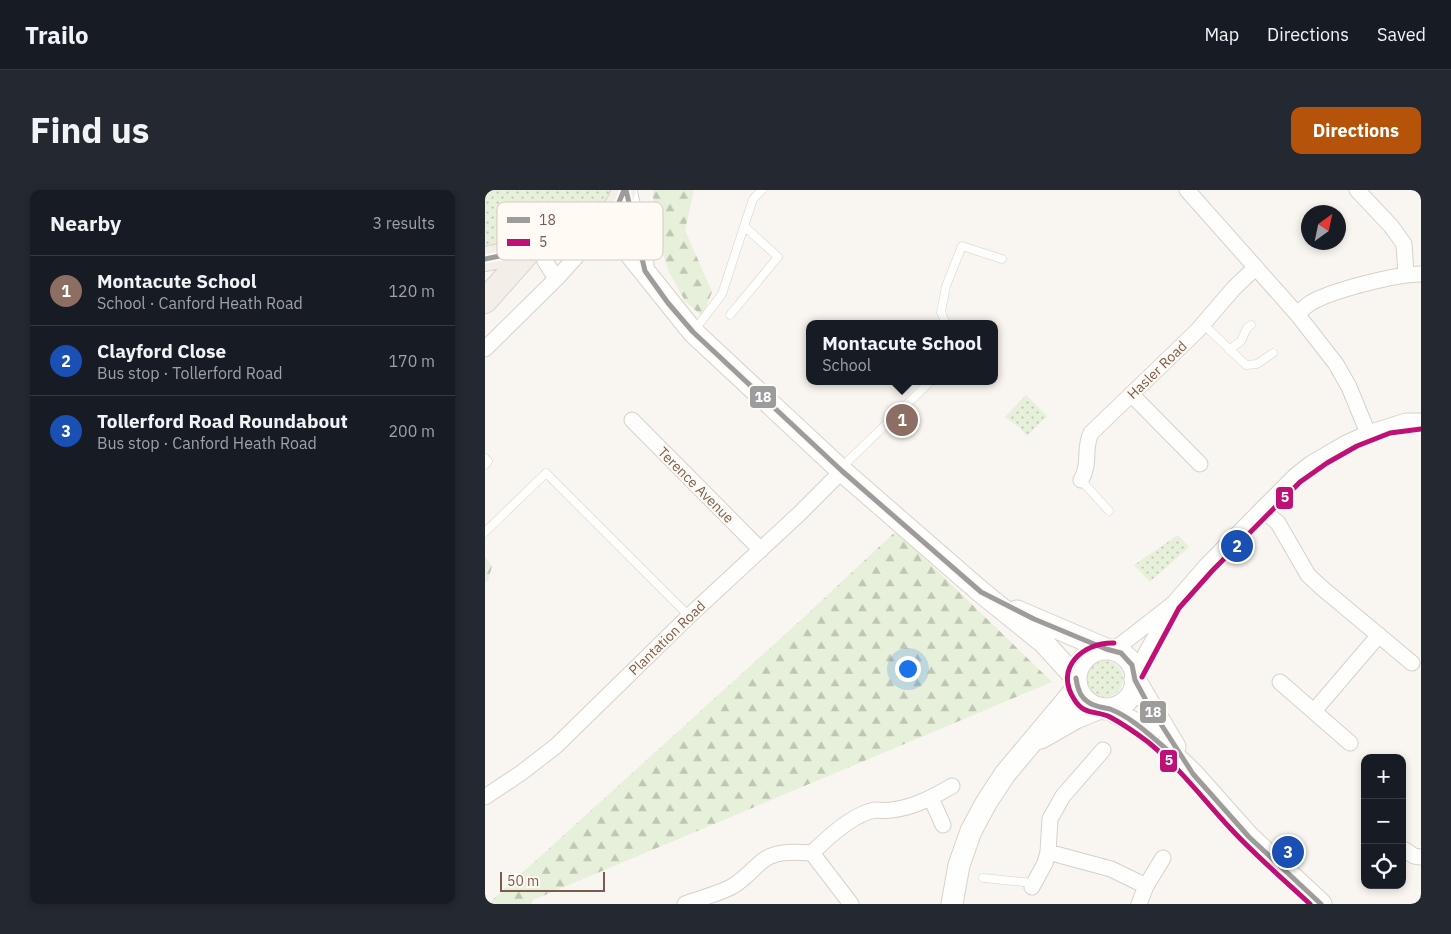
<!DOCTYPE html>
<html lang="en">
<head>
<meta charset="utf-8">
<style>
  :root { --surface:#171b24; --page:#242831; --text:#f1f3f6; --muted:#9ea1a6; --line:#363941; --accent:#b45309 }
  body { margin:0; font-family:"IBM Plex Sans",sans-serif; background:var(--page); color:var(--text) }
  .controls { position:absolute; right:15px; bottom:15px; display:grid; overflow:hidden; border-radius:10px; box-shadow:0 2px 8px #0003 }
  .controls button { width:45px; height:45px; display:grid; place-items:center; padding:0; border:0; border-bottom:1px solid var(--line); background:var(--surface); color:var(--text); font:25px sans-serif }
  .compass { position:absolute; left:816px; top:15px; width:45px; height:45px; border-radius:50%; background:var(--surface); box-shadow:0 2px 8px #0003; rotate:33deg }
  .scale { position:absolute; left:15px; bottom:12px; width:105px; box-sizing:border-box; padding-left:5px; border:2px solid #7a5c4d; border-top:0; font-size:14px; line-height:18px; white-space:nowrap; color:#7a5c4d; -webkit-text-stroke:4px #fffaf3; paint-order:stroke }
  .you { position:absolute; left:422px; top:478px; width:18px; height:18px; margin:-12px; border:4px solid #fff; border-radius:50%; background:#1a73e8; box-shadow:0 0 0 8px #1a73e833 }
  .badge { display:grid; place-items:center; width:32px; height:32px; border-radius:50%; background:var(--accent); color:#fff; font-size:16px; font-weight:700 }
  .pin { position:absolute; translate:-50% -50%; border:2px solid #fff; box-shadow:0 1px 5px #0006 }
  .popup { position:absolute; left:321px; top:130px; width:192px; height:65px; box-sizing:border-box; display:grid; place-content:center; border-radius:10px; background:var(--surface); filter:drop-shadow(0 1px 4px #0005); font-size:16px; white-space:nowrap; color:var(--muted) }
  .popup b { font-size:19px; color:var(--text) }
  .popup::after { content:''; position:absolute; left:50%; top:100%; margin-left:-10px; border:10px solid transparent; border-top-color:var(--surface) }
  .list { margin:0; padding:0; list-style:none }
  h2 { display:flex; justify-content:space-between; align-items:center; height:65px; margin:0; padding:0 20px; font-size:21px }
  h2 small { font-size:16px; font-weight:400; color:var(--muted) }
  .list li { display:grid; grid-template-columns:32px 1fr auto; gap:15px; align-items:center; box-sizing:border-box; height:70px; padding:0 20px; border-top:1px solid var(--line) }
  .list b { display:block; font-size:19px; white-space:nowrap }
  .list p { margin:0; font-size:16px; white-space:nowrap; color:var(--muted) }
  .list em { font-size:16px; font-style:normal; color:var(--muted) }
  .icon { flex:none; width:28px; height:28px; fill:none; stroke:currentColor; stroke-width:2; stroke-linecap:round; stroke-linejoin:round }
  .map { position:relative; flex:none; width:936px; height:714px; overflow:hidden; border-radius:10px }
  header { display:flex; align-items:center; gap:30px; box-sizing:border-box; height:70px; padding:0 25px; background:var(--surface); border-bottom:1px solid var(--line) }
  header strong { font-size:24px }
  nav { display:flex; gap:28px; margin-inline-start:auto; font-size:18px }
  .intro { display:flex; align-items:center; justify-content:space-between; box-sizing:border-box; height:120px; padding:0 30px }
  h1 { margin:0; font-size:35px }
  .button { padding:12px 22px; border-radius:10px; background:var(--accent); color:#fff; font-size:18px; font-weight:700 }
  main { display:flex; gap:30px; padding:0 30px }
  aside { flex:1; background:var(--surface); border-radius:10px; box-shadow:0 2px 8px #0003 }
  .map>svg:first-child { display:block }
  .grass { fill:url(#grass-dots) }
  .forest { fill:url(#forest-firs) }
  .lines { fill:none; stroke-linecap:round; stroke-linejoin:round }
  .lane-casing { stroke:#d7d1cb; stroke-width:9 }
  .street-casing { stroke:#d7d1cb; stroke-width:17 }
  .secondary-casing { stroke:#d9d2cb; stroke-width:23 }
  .primary-casing { stroke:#dad1cc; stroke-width:26 }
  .lane { stroke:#fefefd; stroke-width:8 }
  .street { stroke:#fefefd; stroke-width:15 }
  .secondary { stroke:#fefefd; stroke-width:21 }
  .primary { stroke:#f3eee8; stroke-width:24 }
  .bus-1-casing { stroke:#fffaf3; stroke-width:9 }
  .bus-2-casing { stroke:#fffaf3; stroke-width:9 }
  .bus-1 { stroke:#9d9c9c; stroke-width:5 }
  .bus-2 { stroke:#be1076; stroke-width:5 }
  .labels { text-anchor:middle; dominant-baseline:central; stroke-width:4; stroke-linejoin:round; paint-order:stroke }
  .street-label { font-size:14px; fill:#7a5c4d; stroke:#fffaf3 }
  .key { fill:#fffaf3; stroke:#d7cbc1; stroke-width:1 }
  .key-label { font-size:14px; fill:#7a5c4d }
  .line-badge { stroke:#fffaf3; stroke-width:2 }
  .badge-label { font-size:14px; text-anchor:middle; font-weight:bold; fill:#fff }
</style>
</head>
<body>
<header>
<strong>Trailo</strong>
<nav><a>Map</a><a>Directions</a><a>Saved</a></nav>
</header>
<div class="intro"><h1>Find us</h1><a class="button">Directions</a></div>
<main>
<aside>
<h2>Nearby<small>3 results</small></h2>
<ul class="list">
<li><span class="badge" style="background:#8d6e63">1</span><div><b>Montacute School</b><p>School · Canford Heath Road</p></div><em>120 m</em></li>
<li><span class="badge" style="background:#1a4fb4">2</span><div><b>Clayford Close</b><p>Bus stop · Tollerford Road</p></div><em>170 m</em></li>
<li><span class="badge" style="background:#1a4fb4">3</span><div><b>Tollerford Road Roundabout</b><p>Bus stop · Canford Heath Road</p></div><em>200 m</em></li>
</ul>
</aside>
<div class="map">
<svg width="936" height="714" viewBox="0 0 936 714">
  <defs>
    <pattern id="grass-dots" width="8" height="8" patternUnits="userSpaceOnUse" patternTransform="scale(1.25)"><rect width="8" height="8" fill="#e7f0db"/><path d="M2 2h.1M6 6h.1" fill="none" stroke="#c0c6b4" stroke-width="1.8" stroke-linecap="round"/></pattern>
    <pattern id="forest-firs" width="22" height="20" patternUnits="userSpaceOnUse" patternTransform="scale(1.25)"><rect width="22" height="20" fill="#e7f0db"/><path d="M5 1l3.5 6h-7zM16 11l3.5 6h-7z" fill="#c0c6b4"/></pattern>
  </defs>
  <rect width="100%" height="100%" fill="#f9f5f0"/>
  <!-- grass -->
  <path class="grass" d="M0 0H126L123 10 103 34 85 41 0 61Z
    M541 205 562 226 542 246 534 237 520 227Z
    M693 345 704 357 665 392 649 375Z
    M602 489a18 18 0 1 1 36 0a18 18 0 1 1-36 0Z"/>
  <!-- forest -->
  <path class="forest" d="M168 0H209L200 40 227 102 217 126 200 111 183 80 169 34Z
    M411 341 567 492 48 710 47 714H3L318 428Z
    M0 367 7 376 3 391 0 392Z"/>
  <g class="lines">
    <defs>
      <path id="lane" d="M245 125 293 67 259 36
        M461 134 456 122 461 96 477 56 517 69
        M718 134 761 175 772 174 788 163
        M209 141 237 104 268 9 277 0
        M744 160 756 151 762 138 766 135
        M0 268 3 271 0 275
        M357 280 363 271 446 191
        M596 290 624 321
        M0 342 61 283 204 426
        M498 688 549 693"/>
      <path id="street" d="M702 0 812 124 851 174 864 197 883 243
        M872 0 906 36 919 54 921 84
        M56 58 60 71 71 89
        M812 124C817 120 822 115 827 112 849 100 911 84 936 84
        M0 159 71 89 91 67
        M647 205 715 274
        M147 230 276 360
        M596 290C606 273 598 260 606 243L712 141 749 98 770 78
        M777 319 793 333 823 385 837 398 927 473
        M629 460 688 414 721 376 777 319 810 286 825 274 861 253 883 243 921 231H936
        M650 483 685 420
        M795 492 865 553
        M829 521 894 445
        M0 607 36 583 71 556 204 426 314 324 357 281
        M446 608 458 635
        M920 660 929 666 936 667
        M563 662 626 679 661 696
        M327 663 366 714
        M547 697 560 673 563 662 565 629 578 606 618 560
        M200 714C215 708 234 704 248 696 258 690 266 681 275 673 289 660 309 662 327 663 342 648 368 624 390 620 395 620 401 621 406 620 428 618 448 607 467 596
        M654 714 661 696 678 668"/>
      <path id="secondary" d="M141 0 158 74
        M106 43 126 48 139 56 208 142 357 281 496 402 558 452 591 488
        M532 421 621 459
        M591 489a30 30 0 1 1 60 0a30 30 0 1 1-60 0Z
        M650 490 690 557
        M624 519 651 534 679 556 708 584 764 647 836 714
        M556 548 591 528 615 518
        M467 714 474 675 486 641 501 613 520 584 592 498"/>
      <path id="primary" d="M0 69 93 50C116 38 131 25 139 0
        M0 111 46 59"/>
    </defs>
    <!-- lane casing -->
    <use href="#lane" class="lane-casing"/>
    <!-- street casing -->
    <use href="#street" class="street-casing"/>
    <!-- secondary casing -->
    <use href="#secondary" class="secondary-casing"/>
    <!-- primary casing -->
    <use href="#primary" class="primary-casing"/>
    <!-- lane -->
    <use href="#lane" class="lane"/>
    <!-- street -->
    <use href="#street" class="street"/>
    <!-- secondary -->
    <use href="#secondary" class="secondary"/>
    <!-- primary -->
    <use href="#primary" class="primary"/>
    <defs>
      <path id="bus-1" d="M141 0 160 81 183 113 208 142 357 281 496 402 549 429 621 459 636 463 647 475 650 490 663 514 708 584 764 647 836 714
        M0 69 93 50 109 41 122 30 132 17 139 0
        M591 488C592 497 595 507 603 512 610 517 617 517 625 519 648 528 667 547 686 563"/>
      <path id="bus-2" d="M629 453C598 452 569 478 589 509 599 526 611 520 625 527 638 534 651 543 663 552 694 577 718 609 745 638 770 665 798 689 825 714
        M657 487 694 418 727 381 815 292 842 273 872 256 905 243 936 239"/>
    </defs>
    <!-- bus-1 casing -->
    <use href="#bus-1" class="bus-1-casing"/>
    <!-- bus-2 casing -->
    <use href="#bus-2" class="bus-2-casing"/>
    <!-- bus-1 -->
    <use href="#bus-1" class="bus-1"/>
    <!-- bus-2 -->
    <use href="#bus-2" class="bus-2"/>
  </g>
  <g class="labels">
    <!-- street labels -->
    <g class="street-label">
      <text transform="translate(672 180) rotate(-44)">Hasler Road</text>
      <text transform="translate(211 295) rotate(45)">Terence Avenue</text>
      <text transform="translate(182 448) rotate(-44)">Plantation Road</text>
    </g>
  </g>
  <!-- legend -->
  <rect x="12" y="12" width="166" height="58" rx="8" class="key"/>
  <rect x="22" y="27" width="23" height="6" fill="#9d9c9c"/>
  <rect x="22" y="49" width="23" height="7" fill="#be1076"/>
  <g class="key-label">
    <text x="54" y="35">18</text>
    <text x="54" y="57">5</text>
  </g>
  <g class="line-badge">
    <rect x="264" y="195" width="28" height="24" rx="5" fill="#9d9c9c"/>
    <rect x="790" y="296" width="19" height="24" rx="5" fill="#be1076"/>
    <rect x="654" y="510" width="28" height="24" rx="5" fill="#9d9c9c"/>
    <rect x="674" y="559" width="19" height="24" rx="5" fill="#be1076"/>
  </g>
  <g class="badge-label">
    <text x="278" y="212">18</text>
    <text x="800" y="312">5</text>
    <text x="668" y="527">18</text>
    <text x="684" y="575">5</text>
  </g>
</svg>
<div class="controls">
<button>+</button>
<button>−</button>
<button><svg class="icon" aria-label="locate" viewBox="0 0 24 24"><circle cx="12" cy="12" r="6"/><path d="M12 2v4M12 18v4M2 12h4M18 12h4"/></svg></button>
</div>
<svg class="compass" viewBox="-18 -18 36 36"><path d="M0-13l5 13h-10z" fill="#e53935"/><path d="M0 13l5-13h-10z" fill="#9ea1a6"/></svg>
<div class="scale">50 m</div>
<div class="you"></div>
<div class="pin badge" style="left:417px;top:230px;background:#8d6e63">1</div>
<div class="popup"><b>Montacute School</b>School</div>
<div class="pin badge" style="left:752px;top:356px;background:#1a4fb4">2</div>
<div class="pin badge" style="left:803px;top:662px;background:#1a4fb4">3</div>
</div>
</main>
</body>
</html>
